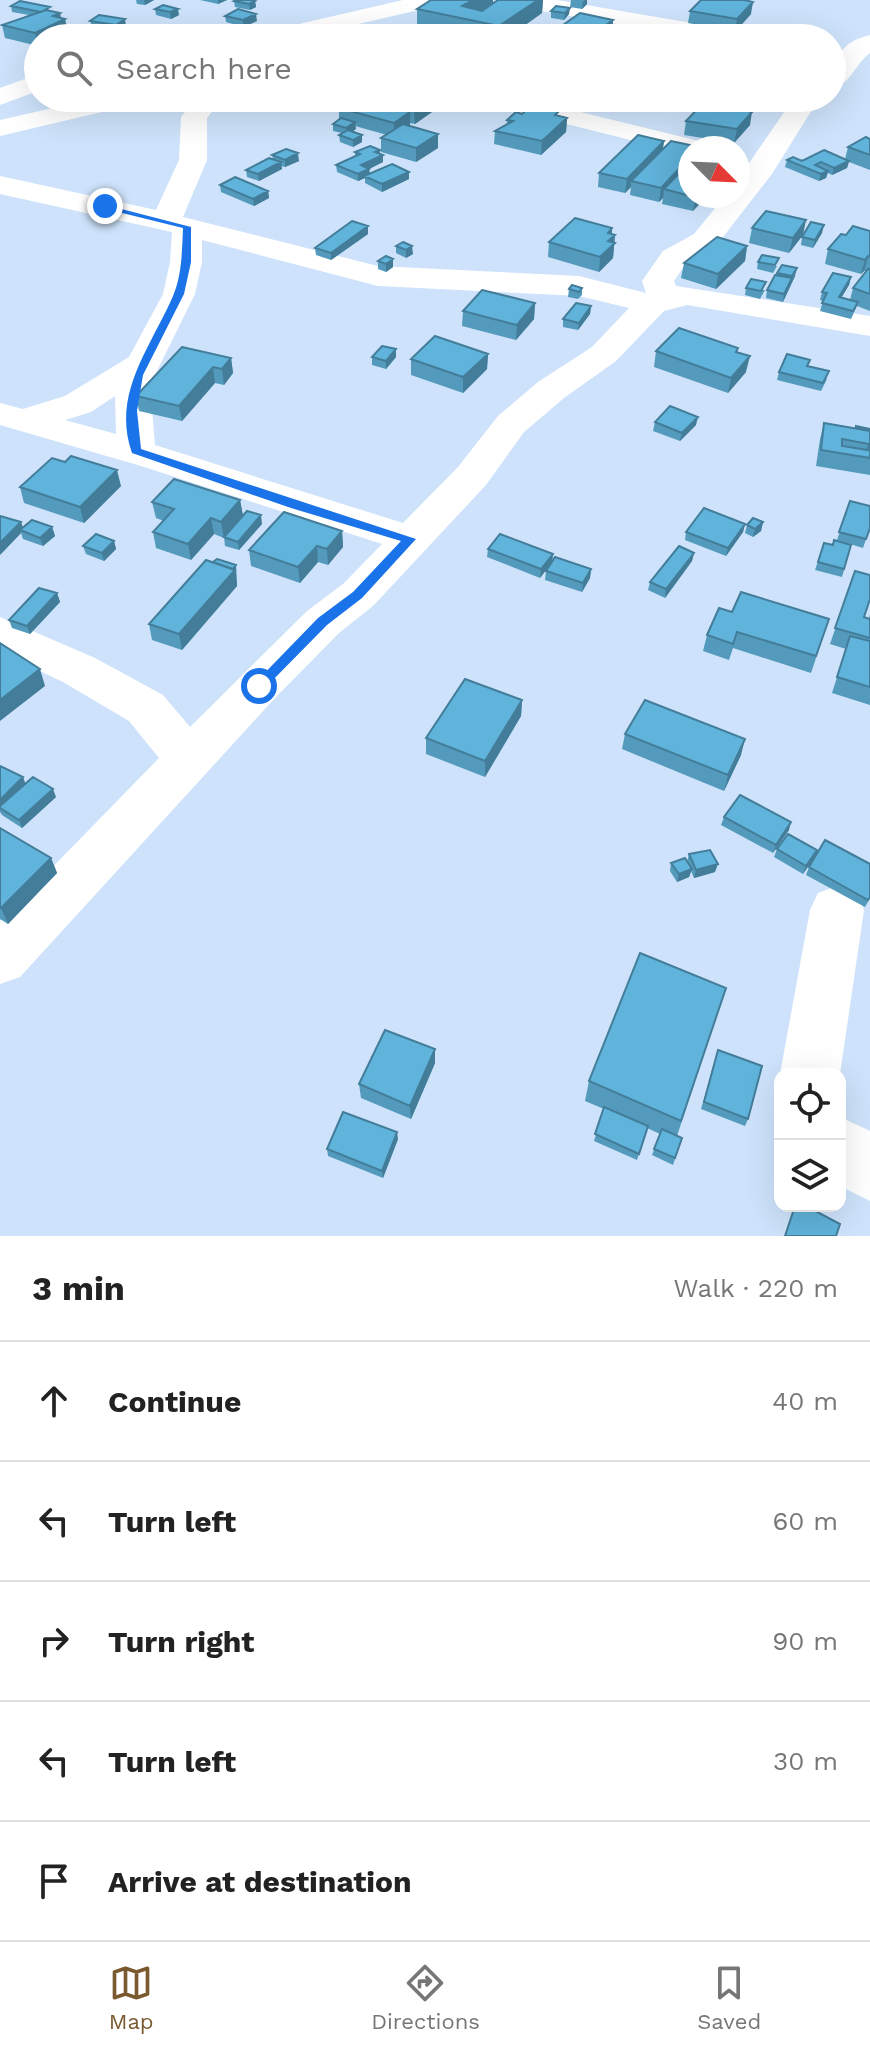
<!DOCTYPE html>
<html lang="en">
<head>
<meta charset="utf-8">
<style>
  :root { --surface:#fff; --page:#f2f2f2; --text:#222; --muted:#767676; --line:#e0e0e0; --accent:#7a592f }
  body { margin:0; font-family:"Work Sans",sans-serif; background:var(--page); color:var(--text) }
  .controls { position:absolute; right:24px; bottom:24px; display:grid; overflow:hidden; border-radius:16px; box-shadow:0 8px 32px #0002 }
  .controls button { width:72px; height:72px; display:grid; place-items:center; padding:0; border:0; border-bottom:2px solid var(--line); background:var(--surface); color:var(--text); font:40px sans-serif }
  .compass { position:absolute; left:678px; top:136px; width:72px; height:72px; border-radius:50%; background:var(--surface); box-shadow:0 8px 32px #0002; rotate:114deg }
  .stop { position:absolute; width:24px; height:24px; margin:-18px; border:6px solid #1a73e8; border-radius:50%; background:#fff }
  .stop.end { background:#1a73e8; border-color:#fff; box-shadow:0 2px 8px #0008 }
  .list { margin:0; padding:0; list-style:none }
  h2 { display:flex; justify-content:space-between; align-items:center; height:104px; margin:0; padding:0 32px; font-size:34px }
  h2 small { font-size:26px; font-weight:400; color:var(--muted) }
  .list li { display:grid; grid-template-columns:52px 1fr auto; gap:24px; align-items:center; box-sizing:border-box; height:120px; padding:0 32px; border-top:2px solid var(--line) }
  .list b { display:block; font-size:30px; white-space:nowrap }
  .list em { font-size:26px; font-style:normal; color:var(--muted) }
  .icon { flex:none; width:44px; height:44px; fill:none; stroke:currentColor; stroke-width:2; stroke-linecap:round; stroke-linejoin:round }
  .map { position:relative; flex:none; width:870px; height:1236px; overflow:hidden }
  .search { position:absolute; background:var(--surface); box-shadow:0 8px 32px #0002; left:24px; right:24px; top:24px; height:88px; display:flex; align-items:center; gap:20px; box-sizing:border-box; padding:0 28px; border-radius:44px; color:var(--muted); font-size:30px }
  .sheet { height:704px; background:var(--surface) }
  nav { display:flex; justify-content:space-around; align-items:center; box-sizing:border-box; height:112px; border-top:2px solid var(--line); background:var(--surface); font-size:22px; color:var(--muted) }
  nav a { display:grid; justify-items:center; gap:4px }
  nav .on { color:var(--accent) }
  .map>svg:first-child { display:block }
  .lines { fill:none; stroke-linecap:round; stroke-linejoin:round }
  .minor { fill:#fff; fill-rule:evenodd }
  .wall { fill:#539abc }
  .shaded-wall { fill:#437d99 }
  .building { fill:#60b3db; stroke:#437d99; stroke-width:2; fill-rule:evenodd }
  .route { fill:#1a73e8 }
</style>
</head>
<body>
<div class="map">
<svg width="870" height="1236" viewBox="0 0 870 1236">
  <rect width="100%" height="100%" fill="#cee3fb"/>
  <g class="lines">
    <!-- minor -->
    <path class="minor" d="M403 0H443L440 5 307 36 299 34 295 29 299 24Z
      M507 0H557L738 31 746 33 750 38H698L518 7Z
      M115 28 123 30 127 35 125 38H100L107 30Z
      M870 35V53C855 64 851 84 832 89 832 60 840 42 870 35Z
      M38 74V91L0 105V88Z
      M97 98H144L140 103 0 136V120Z
      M196 98H223L207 118V160L183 217 378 266 579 276 646 293 642 281 663 251 694 234 725 196H738V179L791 102 796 98H825L810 113 772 174 716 246 685 265 674 281 676 286 870 316V336L687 305 664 311 616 361 564 398 524 432 486 485 373 606 339 633 275 698 20 977 0 984V921L159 758 129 721 63 682 0 652V617L95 658 163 695 190 727 307 611 343 584 382 544 141 466 0 425V403L23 409 65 396 129 357 163 294 170 262 172 232 0 194V176L156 210 179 160 181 117ZM202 240 378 286 579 296 629 308 592 347 538 382 498 416 458 467 403 523 155 445 151 397 155 375 195 294 202 262ZM115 396 116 434 65 420 91 412Z
      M479 98H523L703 142 707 148H690V155L483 103Z
      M837 886 856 893 864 910 840 1074H780L810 910 818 893Z
      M840 1117 870 1131V1201L840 1186Z"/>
  </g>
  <!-- wall -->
  <path class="wall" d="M136 0H154L145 5 137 4Z
    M200 0H227L218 4Z
    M431 0H493V3L498 0H543L542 13 507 38H471L417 26V9Z
    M571 0H587V4L582 9 570 7Z
    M234 1H255L256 7 250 10 235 7Z
    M11 6 60 13 61 18 68 31 38 46 5 38 2 25 29 15 12 12Z
    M155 9 179 15 171 19 156 15Z
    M551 11 569 14 564 20 551 18Z
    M690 11 751 14 735 32 688 23Z
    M225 16 257 21 243 27 226 22Z
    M613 20 612 32 604 38H562L563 25Z
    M90 21 126 26 117 31 92 27Z
    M144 32V34L159 38H121L120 33Z
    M360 98H446V102L415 124 410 123V126L438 134V148L416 162 381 152V138L387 135 355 126 356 129 351 132 362 142 353 147 340 142 339 135 342 133 333 131V124L339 120V108L360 99Z
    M686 98H735L733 108 750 125 734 143 684 135 686 121 695 112 684 109Z
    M522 114 559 116 567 118 566 132 541 155 494 144 495 131 507 125V120Z
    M870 139V170L849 162 847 168 832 175 828 173 826 178 819 181 785 167 787 160 845 159 848 147Z
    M664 141 663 148 690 196H707L693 211 662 204 663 198 659 202 630 195 631 187 625 193 598 187 599 173Z
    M355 152 380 154 383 162 369 169 370 174 409 179 382 192 365 183V178L358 181 337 172 336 165 355 156Z
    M272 155 299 161 285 167 281 166 282 169 259 181 247 177 246 170 273 159Z
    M220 185 268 191 269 198 254 206 221 192Z
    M368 226V234L331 260 316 255 315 248Z
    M612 228V234L615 235 613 258 599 272 548 257 549 242Z
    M752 228 803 235 789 253 749 243Z
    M870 231V311L857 306 851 319 820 311 823 301 820 300 822 292 851 277 849 285 841 298 850 300 853 288 866 271H864L861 274 825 264 828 249 846 235Z
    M822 233 813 248 801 245 802 237Z
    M396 246 413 254 406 258 396 253Z
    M747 246 745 261 716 289 681 278 684 263Z
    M378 261 393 267 386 272 378 269Z
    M758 262 777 266 773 273 757 269Z
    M777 273 795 276 783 302 766 298 767 290Z
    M582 288V295L578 299 568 297 569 289Z
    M746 288 765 290 760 299 745 295Z
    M535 303 534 319 516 340 462 326 463 311Z
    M591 306 590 314 578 330 563 327V319Z
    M396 349V357L386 369 372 365V357Z
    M656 351 738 352 746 372 728 393 654 367Z
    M488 354 487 369 463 393 411 375V359Z
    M231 358 233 373 224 385 215 383 182 421 139 411 136 396Z
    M810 360 808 366 827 379 821 391 777 380 779 372Z
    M655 422 696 425 680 441 653 431Z
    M824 423 856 428 870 429V475L816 466 820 439Z
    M65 462 121 486 84 523 24 503 20 487Z
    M240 500 243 516 262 524 239 550 225 546 224 537 238 522 224 538 214 534 191 560 156 548 153 532 164 521 156 518 152 502Z
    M850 501 870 528 863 548 837 540Z
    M763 522 761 531 753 537 745 533 747 525Z
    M745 524 743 532 726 556 685 540 686 532Z
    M52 527 55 536 43 546 23 539 21 533 0 555 23 528Z
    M342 531 343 547 328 565 318 562 300 583 251 566 249 550Z
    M114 541 116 549 104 561 86 554 83 546Z
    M824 543 833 545H851L842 577 815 570Z
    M488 549 553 554 552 561 591 569 590 578 582 592 545 580 546 571 550 565 540 578 487 557Z
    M694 553 692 561 665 598 648 590 650 582Z
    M855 571 864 617 869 619 870 614V705L832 693 846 649 830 644Z
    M237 574 236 575 237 586 182 650 152 640 149 624Z
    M57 593 60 602 30 634 12 628 9 620Z
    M732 612 829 619 811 673 733 648 729 660 703 651 707 635Z
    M522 700 521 716 485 777 426 754V738Z
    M625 734 741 755 724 791 622 749Z
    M0 766 26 784 56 797 22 828 2 815 0 812Z
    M724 817 789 830 773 853 721 825Z
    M0 828 51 858 57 873 8 924 0 919Z
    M777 849 817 850 814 858 803 874 774 857Z
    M689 854 715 872 694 878 691 871 689 877 677 882 670 871 671 863 687 862Z
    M870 864V898L865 907 806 875 809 867Z
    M726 988 677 1136 682 1138 673 1165 652 1155 660 1134 647 1128 637 1160 594 1141 604 1109 585 1101 589 1081Z
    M716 1057 748 1119 745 1126 701 1109Z
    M435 1063 411 1119 361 1098 359 1084Z
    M398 1139 383 1178 328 1156 327 1149Z"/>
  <!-- shaded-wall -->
  <path class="shaded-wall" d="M144 0H154L145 5Z
    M218 0H227L218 4Z
    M473 0H493V4L469 20 462 6Z
    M538 0H543L542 13 507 38H498L499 26Z
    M585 0H587V4L582 9 583 2Z
    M255 1 256 7 250 10 249 4Z
    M753 2 751 14 735 32 737 19Z
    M570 8 569 14 564 20 565 13Z
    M178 9 179 15 171 19 170 12Z
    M60 13 61 21 65 19 68 31 54 38H38V46L35 33 53 16Z
    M256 14 257 21 243 27V20Z
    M125 19 126 26 117 31 116 25Z
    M613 20 612 32 604 38H596V32Z
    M391 98H411L387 103 388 114 383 117V103Z
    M433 98H446V102L415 124 414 110Z
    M732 98H735L733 108 724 106Z
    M410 112V126L394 137V123Z
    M752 112 750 125 734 143 737 129Z
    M567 118 566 132 541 155 542 141Z
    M355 122 356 129 347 135 346 128Z
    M438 134V148L416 162V148Z
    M362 135V142L353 147V140Z
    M664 141 662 154 631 181V187L625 193 627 179Z
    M380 150V157L383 155V162L369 169 370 176H364L365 178 358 181V174L361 165 375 152Z
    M298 153 299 161 285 167V160Z
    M690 157V169L664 189 663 198 659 202 661 188Z
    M849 161 847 168 832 175 834 168Z
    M281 162 282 169 259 181 258 174Z
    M828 171 826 178 819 181 821 174Z
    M409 172V179L382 192V184Z
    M268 191 269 198 254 206 253 199Z
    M696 196H707L693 211 696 197Z
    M806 220 803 235 789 253 793 238Z
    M824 225 822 233 813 248 815 240Z
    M368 226V234L331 260V253Z
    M612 228 611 239 615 235 613 258 599 272 600 257 608 233Z
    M412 246 413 254 406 258V250Z
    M747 246 745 261 716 289 718 274Z
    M868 256 864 271 861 274 865 260Z
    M393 259V267L386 272V264Z
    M797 268 795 276 783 302 784 294Z
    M851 277 849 285 837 305 839 297Z
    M535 303 534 319 516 340 517 325Z
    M591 306 590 314 578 330 579 323Z
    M396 349V357L386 369V361Z
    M488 354 487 369 463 393V377Z
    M750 356 746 372 728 393 731 378Z
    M231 358 233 373 224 385 222 369Z
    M213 367 215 383 182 421 179 406Z
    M698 417 696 425 680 441 682 433Z
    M117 470 121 486 84 523 80 507Z
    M240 500 243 516 224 538 221 522Z
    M261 515 262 524 239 550 238 542Z
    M211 518 214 534 191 560 188 544Z
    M21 522 24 530H20L21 533 0 555V543Z
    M763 522 761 531 753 537 755 529Z
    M745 524 743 532 726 556 728 548Z
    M52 527 55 536 43 546 40 538Z
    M342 531 343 547 328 565 327 549Z
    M114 541 116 549 104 561 102 553Z
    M317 546 318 562 300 583 298 567Z
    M694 553 692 561 665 598 666 589Z
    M553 554 552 562 540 578 541 569Z
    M236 565 237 586 182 650 179 634Z
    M591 569 590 578 582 592 583 583Z
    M57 593 60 602 30 634 27 626Z
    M40 669 45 686 0 721V700Z
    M522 700 521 716 485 777V761Z
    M745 739 741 755 724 791 728 775Z
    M23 777 26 785 0 808V800Z
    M53 789 56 797 22 828 19 820Z
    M791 822 789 830 773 853 776 845Z
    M817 850 814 858 803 874 806 866Z
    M51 858 57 873 8 924 1 908Z
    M718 864 715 872 694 878 696 870Z
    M692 869 689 877 677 882 679 874Z
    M435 1049V1063L411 1119 410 1106Z
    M397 1132 398 1139 383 1178 382 1171Z"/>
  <!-- building -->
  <path class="building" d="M236 0H251L255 1 249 4 234 1Z
    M431 0H473L462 6 482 11 498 0H538L499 26 417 9Z
    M701 0H744L753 2 737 19 690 11Z
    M20 1 50 7 41 12 11 6Z
    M163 5 178 9 170 12 155 9Z
    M556 6 570 8 565 13 551 11Z
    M238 9 256 14 243 20 225 16Z
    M46 10 60 13 53 16 65 19 35 33 2 25Z
    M580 13 613 20 596 32 563 25Z
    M99 15 125 19 116 25 90 21Z
    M127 29 144 32 137 36 120 33Z
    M646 30 672 35 669 38H635Z
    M145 34 159 38H136Z
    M188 35 197 38H181Z
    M355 98 410 112 394 123 339 108Z
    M364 98H391L383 103Z
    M396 98H433L414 110 387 103Z
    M695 98H732L724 106 752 112 737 129 686 121 706 100Z
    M539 107 559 111 555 115 567 118 542 141 495 131 513 121 507 120 516 112 522 114 527 109 535 111Z
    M341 118 355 122 346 128 333 124Z
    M403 124 438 134 416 148 381 138Z
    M348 130 362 135 353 140 339 135Z
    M638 135 664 141 627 179 599 173Z
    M866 137 870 139V155L848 147Z
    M671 141 699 147 690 148V157L661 188 631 181Z
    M370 146 380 150 375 152 383 155 361 165 369 169 358 174 336 165 360 154 355 152Z
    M286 149 298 153 285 160 272 155Z
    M824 150 849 161 834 168 821 162 815 165 828 171 821 174 787 160 793 157 802 161Z
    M269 158 281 162 258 174 246 170Z
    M690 162V196L664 189Z
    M392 164 409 172 382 184 364 176Z
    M235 177 268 191 253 199 220 185Z
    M766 211 806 220 793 238 752 228Z
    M575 218 612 228 608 233 615 235 608 241 615 243 600 257 549 242Z
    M352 221 368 226 331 253 315 248Z
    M811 222 824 225 815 240 802 237Z
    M853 226 870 231V257L868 256 865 260 828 249 841 234 846 235Z
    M717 237 747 246 718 274 684 263Z
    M403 242 412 246 406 250 396 246Z
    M762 255 779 258 775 265 758 262Z
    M386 256 393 259 386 264 378 261Z
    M782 265 797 268 792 276 777 273Z
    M868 269H870V294L853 288Z
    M833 273 851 277 839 297 858 302 853 311 822 303 827 293 822 292Z
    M775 275 792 278 784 294 767 290Z
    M751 279 766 282 761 291 746 288Z
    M572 285 582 288 579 292 569 289Z
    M482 290 535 303 517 325 463 311Z
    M576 303 591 306 579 323 563 319Z
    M679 328 738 348 736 352 750 356 731 378 656 351Z
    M435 336 488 354 463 377 411 359Z
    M382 346 396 349 386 361 372 357Z
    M182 347 231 358 222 369 213 367 179 406 136 396Z
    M787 354 810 360 807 366 829 371 823 383 779 372Z
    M670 406 698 417 682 433 655 422Z
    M824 423 870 431V458L821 450ZM842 439 869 444 868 450 842 446Z
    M856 426 870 429V431L856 428Z
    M71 456 117 470 80 507 20 487 52 458 65 462Z
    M174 479 240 500 221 522 211 518 188 544 153 532 174 509 152 502Z
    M850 501 870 506V528L866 539 839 532Z
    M704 508 745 524 728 548 686 532Z
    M247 511 261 515 238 542 224 537Z
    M284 512 342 531 327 549 317 546 298 567 249 550Z
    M0 516 21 522 0 543Z
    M753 518 763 522 755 529 747 525Z
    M32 520 52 527 40 538 20 530Z
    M96 534 114 541 102 553 83 546Z
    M500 534 553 554 541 569 488 549Z
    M834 540 851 545 844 569 818 562 824 543 833 545Z
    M679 546 694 553 666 589 650 582Z
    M555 557 591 569 583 583 546 571Z
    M217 559 236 565 233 569 213 562Z
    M206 560 235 570 179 634 149 624Z
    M855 571 870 575V599L864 617 870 619V638L835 628Z
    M39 588 57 593 27 626 9 620Z
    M741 592 829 619 816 656 737 632 733 644 707 635 719 608 732 612Z
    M850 636 870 641V687L837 677Z
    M0 643 40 669 0 700Z
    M465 679 522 700 485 761 426 738Z
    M645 700 745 739 728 775 625 734Z
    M0 766 23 777 0 800Z
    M33 777 53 789 19 820 0 808V806Z
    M740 795 791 822 776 845 724 817Z
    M0 828 51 858 1 908H0Z
    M788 834 817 850 806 866 777 849Z
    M825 840 870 864V897L868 900 809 867Z
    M710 850 718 864 696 870 689 854Z
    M685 858 692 869 679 874 671 863Z
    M640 953 726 988 681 1121 589 1081Z
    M385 1030 435 1049 410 1106 359 1084Z
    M718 1050 762 1066 748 1119 704 1102Z
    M604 1107 648 1126 639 1154 595 1134Z
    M343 1112 397 1132 382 1171 327 1149Z
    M662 1129 682 1138 675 1158 654 1149Z
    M795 1206H806L840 1224 836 1236H785Z"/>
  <!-- route -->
  <path class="route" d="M102 204 191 227V262L184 294 143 375 137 411 141 449 416 539 362 598 327 625 263 690H254L252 686 318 618 353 592 401 541 291 508 132 453C111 394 151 347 173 296 182 275 182 251 183 228L102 208Z"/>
</svg>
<div class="controls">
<button><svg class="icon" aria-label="locate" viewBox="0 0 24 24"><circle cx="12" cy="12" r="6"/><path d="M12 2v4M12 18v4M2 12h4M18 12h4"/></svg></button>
<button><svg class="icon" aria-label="layers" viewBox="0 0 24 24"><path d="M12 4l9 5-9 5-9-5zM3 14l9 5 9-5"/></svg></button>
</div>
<svg class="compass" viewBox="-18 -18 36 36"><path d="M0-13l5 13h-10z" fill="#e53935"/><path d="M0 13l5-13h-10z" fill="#767676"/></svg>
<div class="stop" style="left:259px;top:686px"></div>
<div class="stop end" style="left:105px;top:206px"></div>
<div class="search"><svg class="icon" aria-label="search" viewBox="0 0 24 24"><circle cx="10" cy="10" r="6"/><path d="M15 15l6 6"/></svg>Search here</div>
</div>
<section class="sheet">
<h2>3 min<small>Walk · 220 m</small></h2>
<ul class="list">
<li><svg class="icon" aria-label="ahead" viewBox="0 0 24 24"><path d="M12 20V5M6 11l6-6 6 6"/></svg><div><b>Continue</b></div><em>40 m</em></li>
<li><svg class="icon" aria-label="left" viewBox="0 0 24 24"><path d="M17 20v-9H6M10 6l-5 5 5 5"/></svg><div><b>Turn left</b></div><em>60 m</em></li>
<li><svg class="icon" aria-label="right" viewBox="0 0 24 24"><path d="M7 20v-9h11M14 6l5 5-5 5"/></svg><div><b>Turn right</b></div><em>90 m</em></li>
<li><svg class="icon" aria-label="left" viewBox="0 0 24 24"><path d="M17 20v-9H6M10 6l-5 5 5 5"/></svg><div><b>Turn left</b></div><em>30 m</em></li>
<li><svg class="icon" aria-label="arrive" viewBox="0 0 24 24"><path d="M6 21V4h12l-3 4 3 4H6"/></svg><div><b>Arrive at destination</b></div></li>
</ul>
</section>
<nav>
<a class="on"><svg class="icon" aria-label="map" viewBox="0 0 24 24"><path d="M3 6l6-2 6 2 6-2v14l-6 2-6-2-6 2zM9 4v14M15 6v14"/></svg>Map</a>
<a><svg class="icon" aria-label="directions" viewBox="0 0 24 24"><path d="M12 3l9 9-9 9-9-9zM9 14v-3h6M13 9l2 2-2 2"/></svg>Directions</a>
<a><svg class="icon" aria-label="saved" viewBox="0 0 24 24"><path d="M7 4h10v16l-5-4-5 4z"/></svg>Saved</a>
</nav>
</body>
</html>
